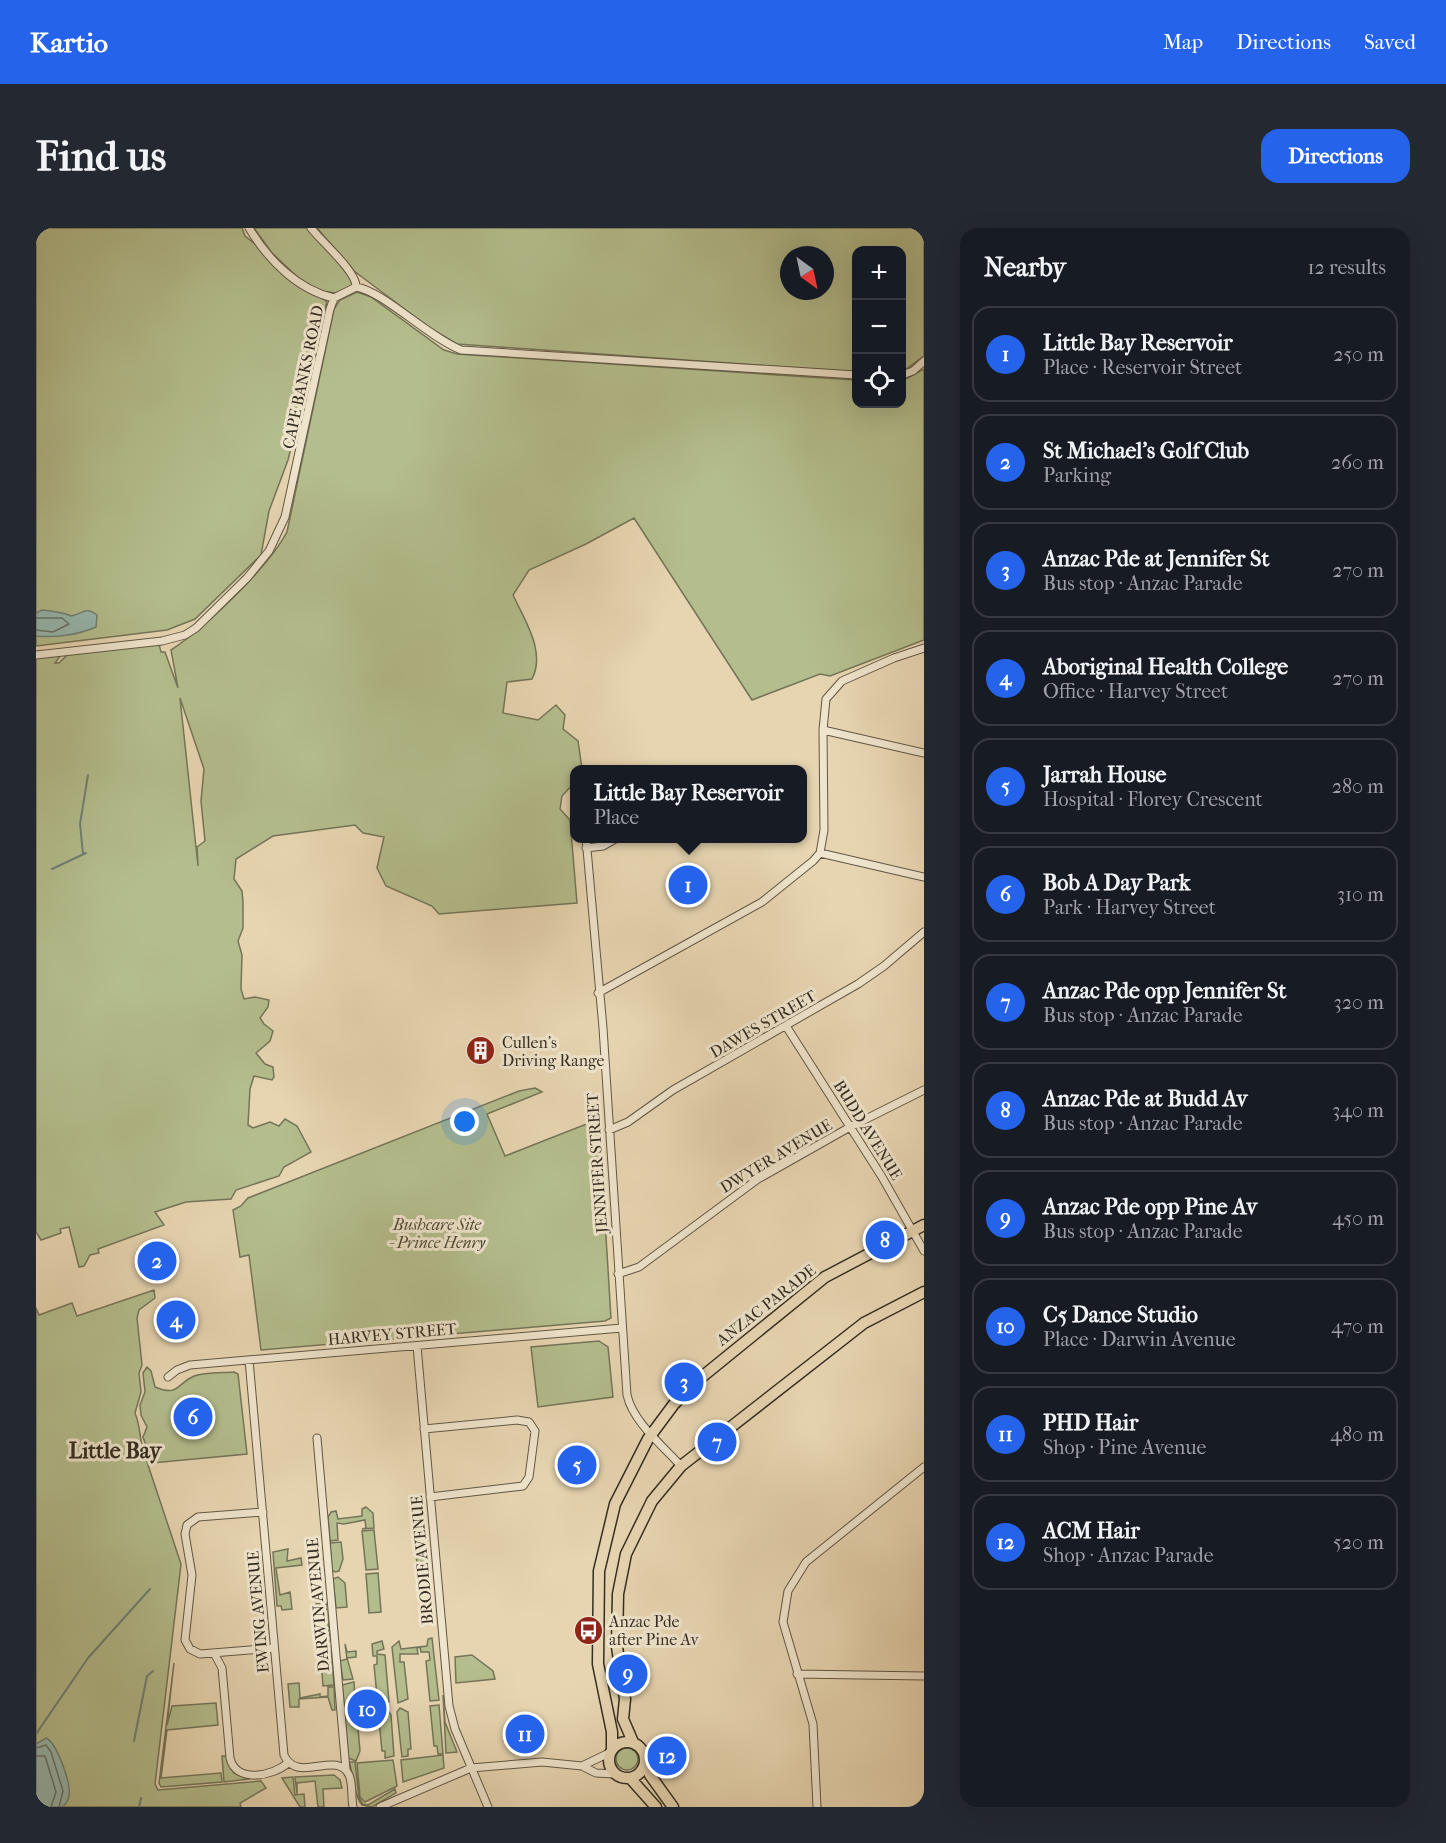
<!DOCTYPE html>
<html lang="en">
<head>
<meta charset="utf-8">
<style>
  :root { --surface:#171b24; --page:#242831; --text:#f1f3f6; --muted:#9ea1a6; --line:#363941; --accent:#2563eb }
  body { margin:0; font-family:"IM FELL French Canon",serif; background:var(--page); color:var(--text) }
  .controls { position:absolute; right:18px; top:18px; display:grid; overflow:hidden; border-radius:12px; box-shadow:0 6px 24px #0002 }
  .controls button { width:54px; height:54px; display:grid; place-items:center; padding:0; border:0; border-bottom:2px solid var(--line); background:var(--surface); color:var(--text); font:30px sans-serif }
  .compass { position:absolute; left:744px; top:18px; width:54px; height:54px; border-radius:50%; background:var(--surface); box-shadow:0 6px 24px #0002; rotate:147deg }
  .you { position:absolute; left:429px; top:894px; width:21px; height:21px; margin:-15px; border:4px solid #fff; border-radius:50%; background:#1a73e8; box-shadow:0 0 0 9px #1a73e833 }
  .badge { display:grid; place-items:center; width:39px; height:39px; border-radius:50%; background:var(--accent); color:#fff; font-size:20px; font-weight:700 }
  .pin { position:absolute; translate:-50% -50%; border:3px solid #fff; box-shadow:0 2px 6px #0006 }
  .popup { position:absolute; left:534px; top:537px; width:237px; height:78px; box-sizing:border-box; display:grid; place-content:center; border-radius:12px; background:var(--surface); filter:drop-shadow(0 2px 4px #0005); font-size:20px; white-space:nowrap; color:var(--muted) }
  .popup b { font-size:22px; color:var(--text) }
  .popup::after { content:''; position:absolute; left:50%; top:100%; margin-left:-12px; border:12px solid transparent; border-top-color:var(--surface) }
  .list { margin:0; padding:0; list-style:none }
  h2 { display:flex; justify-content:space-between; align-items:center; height:78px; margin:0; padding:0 24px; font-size:26px }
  h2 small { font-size:20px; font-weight:400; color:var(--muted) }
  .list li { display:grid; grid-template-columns:39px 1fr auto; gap:18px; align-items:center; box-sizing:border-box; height:96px; margin:0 12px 12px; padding:0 12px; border:2px solid var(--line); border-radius:18px }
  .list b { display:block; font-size:22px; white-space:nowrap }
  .list p { margin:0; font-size:20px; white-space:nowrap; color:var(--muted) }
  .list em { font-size:20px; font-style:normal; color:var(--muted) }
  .icon { flex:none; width:33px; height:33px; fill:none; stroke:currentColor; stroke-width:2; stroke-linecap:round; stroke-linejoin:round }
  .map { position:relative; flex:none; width:888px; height:1579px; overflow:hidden; border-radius:18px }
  header { display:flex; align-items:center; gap:36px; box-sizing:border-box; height:84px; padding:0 30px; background:var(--accent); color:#fff }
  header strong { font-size:28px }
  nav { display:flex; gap:33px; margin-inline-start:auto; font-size:21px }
  .intro { display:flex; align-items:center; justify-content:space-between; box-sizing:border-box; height:144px; padding:0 36px }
  h1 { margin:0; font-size:42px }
  .button { padding:15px 27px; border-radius:18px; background:var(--accent); color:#fff; font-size:21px; font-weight:700 }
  main { display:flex; gap:36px; padding:0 36px }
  aside { flex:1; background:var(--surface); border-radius:18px; box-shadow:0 6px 24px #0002 }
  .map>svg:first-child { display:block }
  .green { fill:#b4bd8d; stroke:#747558; stroke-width:1.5; fill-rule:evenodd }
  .water { fill:#97b8b0; stroke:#6f8077; stroke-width:1.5 }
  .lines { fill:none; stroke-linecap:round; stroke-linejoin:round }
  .shore { stroke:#667269; stroke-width:1.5 }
  .stream { stroke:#6f8077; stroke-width:2 }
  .street-casing { stroke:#615746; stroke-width:9 }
  .primary-casing { stroke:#342d22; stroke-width:13 }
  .street { stroke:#efe4cc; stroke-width:7 }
  .primary { stroke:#e7d5b1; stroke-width:10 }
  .labels { text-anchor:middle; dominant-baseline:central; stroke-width:6; stroke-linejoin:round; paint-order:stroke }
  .street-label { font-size:16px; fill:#342d22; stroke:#efe4cc }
  .poi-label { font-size:16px; fill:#342d22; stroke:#efe4cc; text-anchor:start }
  .park-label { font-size:16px; font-style:italic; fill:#4e4a37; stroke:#efe4cc }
  .district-label { font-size:22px; font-weight:bold; fill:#342d22; stroke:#efe4cc }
</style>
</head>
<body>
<header>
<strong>Kartio</strong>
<nav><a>Map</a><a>Directions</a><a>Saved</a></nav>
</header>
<div class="intro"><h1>Find us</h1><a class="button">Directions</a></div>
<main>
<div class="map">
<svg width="888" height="1579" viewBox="0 0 888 1579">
  <rect width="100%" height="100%" fill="#e7d5b1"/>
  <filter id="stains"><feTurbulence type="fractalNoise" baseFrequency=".00333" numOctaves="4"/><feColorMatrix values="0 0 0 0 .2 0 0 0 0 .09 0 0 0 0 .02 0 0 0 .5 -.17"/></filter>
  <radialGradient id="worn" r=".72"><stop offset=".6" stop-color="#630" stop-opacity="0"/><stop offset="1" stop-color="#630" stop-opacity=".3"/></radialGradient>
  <!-- green -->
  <path class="green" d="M0 0H206L209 8 272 59 236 25 218 0H272L318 52V57L300 65 276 62 291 74 252 232 233 283 225 327 159 391 131 402 0 418Z
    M281 0H888V128L866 144V22H820V144L421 116 394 100 318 43ZM753 27H789V63H753Z
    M321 64 335 69 408 122 421 126 820 152V176H866V153L888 141V412L794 448 784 446 716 472 598 290 550 316 493 342 477 367C489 393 510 424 496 451L471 454 467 485 502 492 520 477 529 487 527 501 542 513 546 541 538 542V555L526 568 524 581 534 592 541 675 403 686 396 678 350 658 341 640 348 609 327 605 319 597 237 608 200 631 198 651 206 663 207 674V700L202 713 206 727 205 761 208 771 219 769 233 772 232 779 224 790 228 796 237 803 234 813 220 825 229 836 237 839 238 849 236 852 218 848 214 861 212 897 217 900 234 894 243 898 249 891 261 898 275 924 248 939 243 948 200 962 195 971 150 974 119 984 128 997 62 1021 63 1025 54 1027 48 1038 43 1039 33 999 24 1001 25 1005 5 1012 0 1004V430L25 427 19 435H23L32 426 123 416 125 424H129L142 460 135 422C170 399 231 341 251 304L298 81 304 72ZM144 470 168 541 165 573 169 613 161 619 162 638Z
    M499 860 506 864 451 886 469 928 558 893 563 895 575 1090 569 1093 225 1122 213 1027 204 1029 197 982 205 978 212 970 483 863Z
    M118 1062 119 1070 103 1082 101 1090 106 1137 103 1145 105 1164 99 1185C105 1200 103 1209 108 1225L145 1336 119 1556 122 1562 225 1553 230 1560 204 1575 205 1579H0V1080L3 1087 36 1075 41 1088Z
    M563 1113 572 1119 577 1169 502 1179 495 1119Z
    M111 1139 115 1143 119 1159C143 1169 140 1156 158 1148 169 1144 186 1145 198 1144L202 1146 211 1226 116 1235 107 1209 111 1199 105 1187 104 1177 109 1164 107 1145Z
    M330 1279 337 1285 338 1300 326 1301 330 1300 329 1292 308 1296 301 1295 302 1312 294 1313 292 1289 295 1284 300 1283 302 1291 326 1288V1281Z
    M387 1297 391 1336 381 1337 378 1298Z
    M338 1302 342 1341 330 1342 326 1303Z
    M305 1314 307 1331 303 1343 299 1344 296 1342 294 1315Z
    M252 1321 251 1333 265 1330 266 1337 240 1340 244 1367 254 1364 256 1381 246 1382 245 1378H241L237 1324Z
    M342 1345 345 1384 333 1385 330 1346Z
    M302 1349 309 1355 311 1379 300 1380 297 1351Z
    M290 1375 294 1413 283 1414 280 1376Z
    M396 1410 403 1472 394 1473 390 1433 394 1432 393 1424H385L384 1419 381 1420 382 1426H364V1434H368L372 1471 362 1475 356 1419 363 1413 365 1421 391 1418 392 1411Z
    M346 1413 348 1421 341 1423V1426L349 1427 353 1474 342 1478 338 1437 341 1436V1428H337L336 1416Z
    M309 1416 311 1424 320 1423V1429L311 1430 317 1451 307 1452 304 1433 311 1431Z
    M295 1418 298 1457 287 1458 284 1419Z
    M436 1427 457 1443 459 1451 420 1455 419 1429Z
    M138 1435 131 1497 136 1478 180 1475 182 1497 131 1502 125 1550 185 1545 186 1554 125 1559 123 1555Z
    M318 1454 319 1474 312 1480 308 1476 306 1457Z
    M263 1455 264 1470 284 1466V1469L292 1468V1459H298L299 1482H296L292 1469 263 1471V1479H254L252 1456Z
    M407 1467 409 1494 421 1524 410 1525Z
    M403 1477 407 1526H402L401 1518H398L394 1478Z
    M364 1480 372 1484 375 1521H372V1528L366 1529 361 1484Z
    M351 1481 355 1487 358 1528 349 1530V1523H346L342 1482Z
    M314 1485 321 1490 324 1523 320 1533 312 1530 309 1489Z
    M580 1531a11 11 0 1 1 22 0a11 11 0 1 1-22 0Z
    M407 1527 408 1540 367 1554 365 1532Z
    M186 1528H190L198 1545 213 1549V1551L188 1554Z
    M357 1532 361 1558 329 1574 324 1569 321 1535Z
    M313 1534H319L323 1570 327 1576 332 1577 359 1561 360 1565 336 1579 326 1577C317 1566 318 1547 313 1534Z
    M298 1547 304 1552 306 1560 287 1561 288 1579H282L279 1553 261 1555V1566L259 1549Z
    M257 1549 259 1567 268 1566 269 1579H264L246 1550Z"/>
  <!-- water -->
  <path class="water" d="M6 382C15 383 27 384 35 388 47 386 49 378 61 387L60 399C42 407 19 410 0 408V385Z
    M10 1510C21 1515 35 1555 33 1567 33 1572 30 1576 26 1579H0V1516Z"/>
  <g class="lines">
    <!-- shore -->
    <path class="shore" d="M0 390H26L33 396 17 404 0 402
      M0 1520 10 1517 15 1524 27 1563 23 1579
      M0 1528H9L20 1564 15 1579"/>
    <!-- stream -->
    <path class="stream" d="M47 626 44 596 52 547
      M16 641 50 625
      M0 1506 52 1430 114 1361
      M98 1513 111 1448 117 1443
      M103 1579 105 1570"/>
    <defs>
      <path id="street" d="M213 0C232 32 262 62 298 70
        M275 0C285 13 321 44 320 59
        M866 147 877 143 888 133
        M0 427 126 413 149 407 160 400 211 350 233 323 249 289 294 81 298 70 320 59C347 63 392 109 425 122L820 147
        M787 502 888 525
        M550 610 567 800 591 1167C597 1194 627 1218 645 1238
        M550 620 567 618 581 610
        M784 625 888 649
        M562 765 726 674 777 633 784 625 788 602 787 502 790 471 806 453 858 430 888 420
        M750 798 846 949 888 1023
        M573 902 592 894 637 862 822 756 848 738 888 704
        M582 1046 603 1039 722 951 814 899 888 862
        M381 1118 413 1478 419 1501 452 1579
        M213 1132 248 1527C261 1557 301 1521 313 1547 317 1556 315 1569 317 1579
        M132 1149 141 1142 154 1137 586 1100
        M388 1201 481 1192 493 1194 499 1203 493 1249 487 1258 394 1269
        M281 1210 310 1542
        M227 1284 162 1289 151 1297 149 1306 156 1347 149 1412 154 1421 164 1426 238 1420
        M178 1425 186 1440 194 1530C200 1556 237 1548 252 1535
        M761 1446 888 1448
        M546 1538 560 1545 578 1546
        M344 1579 435 1540 506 1534 546 1538 573 1525
        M781 1579 777 1496 747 1394 752 1363 770 1334 888 1239"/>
      <path id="primary" d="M573 1532a18 18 0 1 1 36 0a18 18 0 1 1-36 0Z
        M597 1514 587 1491 589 1471 581 1419 582 1366 590 1326 616 1273 645 1238 828 1095 888 1064
        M576 1520V1504L562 1436 563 1343 579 1276 612 1211 638 1176 667 1148 789 1049 888 997
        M609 1533 614 1547 637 1579
        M594 1550 620 1579"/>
    </defs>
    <!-- street casing -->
    <use href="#street" class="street-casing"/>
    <!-- primary casing -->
    <use href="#primary" class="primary-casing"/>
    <!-- street -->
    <use href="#street" class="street"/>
    <!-- primary -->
    <use href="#primary" class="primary"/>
  </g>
  <!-- icons -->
  <defs>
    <symbol id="building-disc" viewBox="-11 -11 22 22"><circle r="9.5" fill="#8f2418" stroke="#efe4cc"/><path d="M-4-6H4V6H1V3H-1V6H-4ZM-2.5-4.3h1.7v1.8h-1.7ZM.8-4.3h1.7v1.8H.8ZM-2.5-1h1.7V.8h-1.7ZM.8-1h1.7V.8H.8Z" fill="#fff"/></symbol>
    <symbol id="bus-disc" viewBox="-11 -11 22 22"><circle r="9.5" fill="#8f2418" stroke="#efe4cc"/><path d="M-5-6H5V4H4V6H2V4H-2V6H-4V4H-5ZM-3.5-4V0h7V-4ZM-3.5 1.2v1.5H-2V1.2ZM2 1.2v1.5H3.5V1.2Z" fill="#fff"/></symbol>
  </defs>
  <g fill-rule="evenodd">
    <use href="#building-disc" x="428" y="806" width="33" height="33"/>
    <use href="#bus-disc" x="536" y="1386" width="33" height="33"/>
  </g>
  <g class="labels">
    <!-- street labels -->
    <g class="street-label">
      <text transform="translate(267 149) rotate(-78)">CAPE BANKS ROAD</text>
      <text transform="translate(727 796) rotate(-30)">DAWES STREET</text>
      <text transform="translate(832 902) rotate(58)">BUDD AVENUE</text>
      <text transform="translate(740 928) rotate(-31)">DWYER AVENUE</text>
      <text transform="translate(561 935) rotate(-94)">JENNIFER STREET</text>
      <text transform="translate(730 1077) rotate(-38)">ANZAC PARADE</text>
      <text transform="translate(356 1106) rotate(-5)">HARVEY STREET</text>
      <text transform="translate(386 1332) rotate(-95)">BRODIE AVENUE</text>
      <text transform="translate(282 1377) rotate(-95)">DARWIN AVENUE</text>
      <text transform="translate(222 1384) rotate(-95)">EWING AVENUE</text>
    </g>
    <!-- poi labels -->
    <g class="poi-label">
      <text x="466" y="814">Cullen's<tspan x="466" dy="18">Driving Range</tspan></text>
      <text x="573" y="1393">Anzac Pde<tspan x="573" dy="18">after Pine Av</tspan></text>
    </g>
    <!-- park labels -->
    <g class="park-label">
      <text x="401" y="996">Bushcare Site<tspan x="401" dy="18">- Prince Henry</tspan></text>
    </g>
    <!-- district labels -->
    <g class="district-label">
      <text x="79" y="1223">Little Bay</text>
    </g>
  </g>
  <rect width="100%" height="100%" filter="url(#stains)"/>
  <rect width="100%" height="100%" fill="url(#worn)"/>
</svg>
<div class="controls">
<button>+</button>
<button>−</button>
<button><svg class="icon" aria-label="locate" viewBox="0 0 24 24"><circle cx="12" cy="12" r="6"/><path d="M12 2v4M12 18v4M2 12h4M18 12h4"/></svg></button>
</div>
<svg class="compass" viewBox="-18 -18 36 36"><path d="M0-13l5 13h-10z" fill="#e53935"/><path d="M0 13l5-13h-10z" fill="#9ea1a6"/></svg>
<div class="you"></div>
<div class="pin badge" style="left:652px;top:657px">1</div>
<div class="popup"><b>Little Bay Reservoir</b>Place</div>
<div class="pin badge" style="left:121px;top:1033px">2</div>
<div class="pin badge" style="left:648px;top:1154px">3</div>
<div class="pin badge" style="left:140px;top:1092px">4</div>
<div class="pin badge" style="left:541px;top:1237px">5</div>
<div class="pin badge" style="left:157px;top:1189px">6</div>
<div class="pin badge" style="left:681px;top:1214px">7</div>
<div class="pin badge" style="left:849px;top:1012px">8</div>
<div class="pin badge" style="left:592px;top:1446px">9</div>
<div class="pin badge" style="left:331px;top:1481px">10</div>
<div class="pin badge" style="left:489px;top:1506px">11</div>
<div class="pin badge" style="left:631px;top:1528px">12</div>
</div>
<aside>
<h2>Nearby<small>12 results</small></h2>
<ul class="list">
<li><span class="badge">1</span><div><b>Little Bay Reservoir</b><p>Place · Reservoir Street</p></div><em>250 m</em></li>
<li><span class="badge">2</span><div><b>St Michael's Golf Club</b><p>Parking</p></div><em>260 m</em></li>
<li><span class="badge">3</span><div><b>Anzac Pde at Jennifer St</b><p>Bus stop · Anzac Parade</p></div><em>270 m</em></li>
<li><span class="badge">4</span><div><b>Aboriginal Health College</b><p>Office · Harvey Street</p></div><em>270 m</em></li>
<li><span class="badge">5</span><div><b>Jarrah House</b><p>Hospital · Florey Crescent</p></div><em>280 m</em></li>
<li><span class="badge">6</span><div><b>Bob A Day Park</b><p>Park · Harvey Street</p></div><em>310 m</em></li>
<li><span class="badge">7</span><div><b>Anzac Pde opp Jennifer St</b><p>Bus stop · Anzac Parade</p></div><em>320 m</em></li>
<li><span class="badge">8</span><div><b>Anzac Pde at Budd Av</b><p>Bus stop · Anzac Parade</p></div><em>340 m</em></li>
<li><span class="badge">9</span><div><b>Anzac Pde opp Pine Av</b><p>Bus stop · Anzac Parade</p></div><em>450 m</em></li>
<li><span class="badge">10</span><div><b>C5 Dance Studio</b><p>Place · Darwin Avenue</p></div><em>470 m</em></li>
<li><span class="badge">11</span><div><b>PHD Hair</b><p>Shop · Pine Avenue</p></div><em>480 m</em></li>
<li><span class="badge">12</span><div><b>ACM Hair</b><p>Shop · Anzac Parade</p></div><em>520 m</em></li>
</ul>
</aside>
</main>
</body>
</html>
